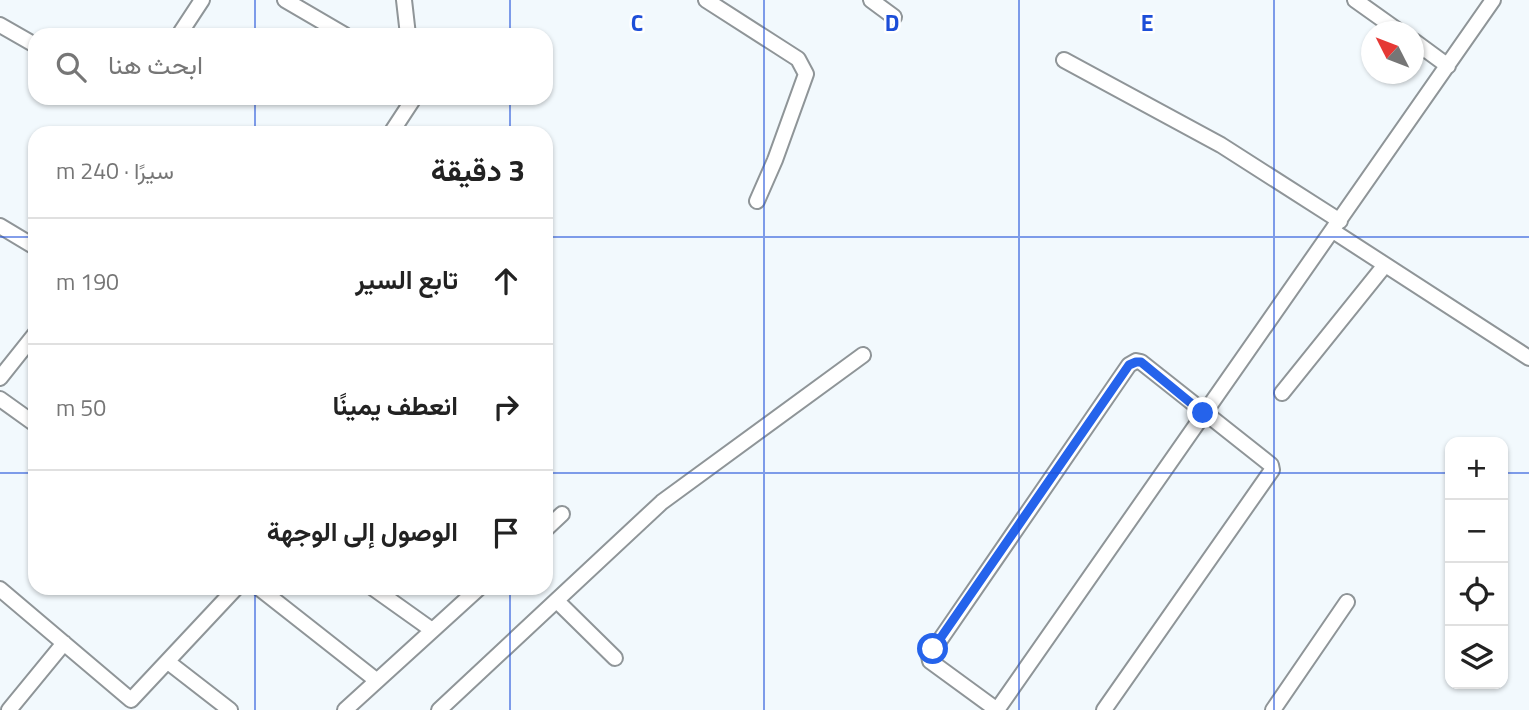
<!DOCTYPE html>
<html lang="ar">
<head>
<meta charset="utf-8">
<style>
  :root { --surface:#fff; --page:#f2f2f2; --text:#222; --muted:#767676; --line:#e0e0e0 }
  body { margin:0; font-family:"Titillium Web",Vazirmatn,sans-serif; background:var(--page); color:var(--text); direction:rtl }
  .controls { position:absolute; right:21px; bottom:21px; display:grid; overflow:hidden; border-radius:14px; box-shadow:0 2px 5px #0004 }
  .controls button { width:63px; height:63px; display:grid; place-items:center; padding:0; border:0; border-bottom:2px solid var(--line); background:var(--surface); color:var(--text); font:35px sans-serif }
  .compass { position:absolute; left:1361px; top:21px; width:63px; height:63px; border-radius:50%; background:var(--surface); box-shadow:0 2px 5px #0004; rotate:312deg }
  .stop { position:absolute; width:21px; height:21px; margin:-16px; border:5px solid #2563eb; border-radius:50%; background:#fff }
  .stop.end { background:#2563eb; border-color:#fff; box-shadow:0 2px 7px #0008 }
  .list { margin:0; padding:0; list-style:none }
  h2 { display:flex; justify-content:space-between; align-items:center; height:91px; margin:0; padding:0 28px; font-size:30px }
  h2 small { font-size:23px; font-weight:400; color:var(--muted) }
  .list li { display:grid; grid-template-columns:46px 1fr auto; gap:21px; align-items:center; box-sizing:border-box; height:126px; padding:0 28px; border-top:2px solid var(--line) }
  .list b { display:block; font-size:26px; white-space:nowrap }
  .list em { font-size:23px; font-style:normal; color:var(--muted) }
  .icon { flex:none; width:38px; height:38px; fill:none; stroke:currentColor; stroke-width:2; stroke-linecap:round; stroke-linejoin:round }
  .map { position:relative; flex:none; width:1529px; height:710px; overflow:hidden; direction:ltr }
  .search { position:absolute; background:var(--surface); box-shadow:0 2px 5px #0004; left:28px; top:28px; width:525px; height:77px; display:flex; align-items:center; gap:18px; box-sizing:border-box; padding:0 24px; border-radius:21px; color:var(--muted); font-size:26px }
  .panel { position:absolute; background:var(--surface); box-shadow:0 2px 5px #0004; left:28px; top:126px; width:525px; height:469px; border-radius:21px; direction:rtl }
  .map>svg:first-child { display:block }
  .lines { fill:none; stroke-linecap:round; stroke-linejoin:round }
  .minor-casing { stroke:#8f9598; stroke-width:18 }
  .minor { stroke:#fff; stroke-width:14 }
  .route { stroke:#2563eb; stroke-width:9 }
  .grid { fill:none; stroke:#1d4ed8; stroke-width:2; stroke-opacity:0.55 }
  .grid-label { font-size:23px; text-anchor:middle; font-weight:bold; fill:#1d4ed8; stroke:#fff; stroke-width:5; stroke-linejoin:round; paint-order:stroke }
</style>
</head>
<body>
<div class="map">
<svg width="1529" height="710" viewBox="0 0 1529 710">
  <rect width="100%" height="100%" fill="#f2f9fd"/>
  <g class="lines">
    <defs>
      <path id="minor" d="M285 0 345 35
        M404 0 408 35
        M706 0 798 59 806 74 775 160 757 201
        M871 0 894 17
        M1355 0 1400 32
        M0 25 35 45
        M179 35 202 0
        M1414 41 1448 66
        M1064 60 1221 145 1340 221
        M391 133 414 98
        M0 226 35 247
        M1333 231 1529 358
        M0 378 35 334
        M1282 393 1385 265
        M0 399 35 424
        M546 529 562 514
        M259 588 376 680
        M373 588 432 630
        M0 589 131 700 236 588
        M557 601 615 658
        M168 662 230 710
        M9 710 64 643
        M345 710 479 588
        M439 710 662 502 863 355
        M997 710 930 661 929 656 1129 365 1136 361 1141 362 1271 465 1272 470 1104 710
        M997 710 1493 0
        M1273 710 1347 602"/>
    </defs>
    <!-- minor casing -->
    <use href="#minor" class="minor-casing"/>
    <!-- minor -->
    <use href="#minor" class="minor"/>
  </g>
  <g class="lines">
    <!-- route -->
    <path class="route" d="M933 649 1129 365 1136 362H1141L1203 413"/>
  </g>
  <!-- grid -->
  <path class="grid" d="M255 0V35M510 0V35M764 0V710M1019 0V710M1274 0V710M255 98V133M510 98V133M0 237H35M546 237H1529M0 473H35M546 473H1450M1503 473H1529M255 588V710M510 588V710"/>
  <g class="grid-label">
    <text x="637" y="31">C</text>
    <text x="892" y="31">D</text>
    <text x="1147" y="31">E</text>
  </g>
</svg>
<div class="controls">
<button>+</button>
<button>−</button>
<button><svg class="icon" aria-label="locate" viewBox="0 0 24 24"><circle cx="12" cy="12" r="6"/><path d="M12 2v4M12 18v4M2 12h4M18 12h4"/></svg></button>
<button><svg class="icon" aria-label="layers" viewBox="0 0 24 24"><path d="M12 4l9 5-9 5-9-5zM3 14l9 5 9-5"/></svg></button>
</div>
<svg class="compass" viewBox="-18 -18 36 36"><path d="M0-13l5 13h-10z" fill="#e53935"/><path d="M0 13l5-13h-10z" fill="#767676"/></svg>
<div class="stop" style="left:933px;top:649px"></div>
<div class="stop end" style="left:1203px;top:413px"></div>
<div class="search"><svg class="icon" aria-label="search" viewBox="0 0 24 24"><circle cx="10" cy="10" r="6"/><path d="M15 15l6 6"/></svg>ابحث هنا</div>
<section class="panel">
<h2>3 دقيقة<small>سيرًا · 240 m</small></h2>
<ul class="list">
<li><svg class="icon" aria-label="ahead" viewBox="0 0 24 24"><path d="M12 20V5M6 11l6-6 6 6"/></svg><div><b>تابع السير</b></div><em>190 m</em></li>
<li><svg class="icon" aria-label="right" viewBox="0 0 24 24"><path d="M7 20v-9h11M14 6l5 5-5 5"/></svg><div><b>انعطف يمينًا</b></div><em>50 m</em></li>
<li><svg class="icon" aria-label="arrive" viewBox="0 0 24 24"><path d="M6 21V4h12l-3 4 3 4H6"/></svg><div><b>الوصول إلى الوجهة</b></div></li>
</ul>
</section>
</div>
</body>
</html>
